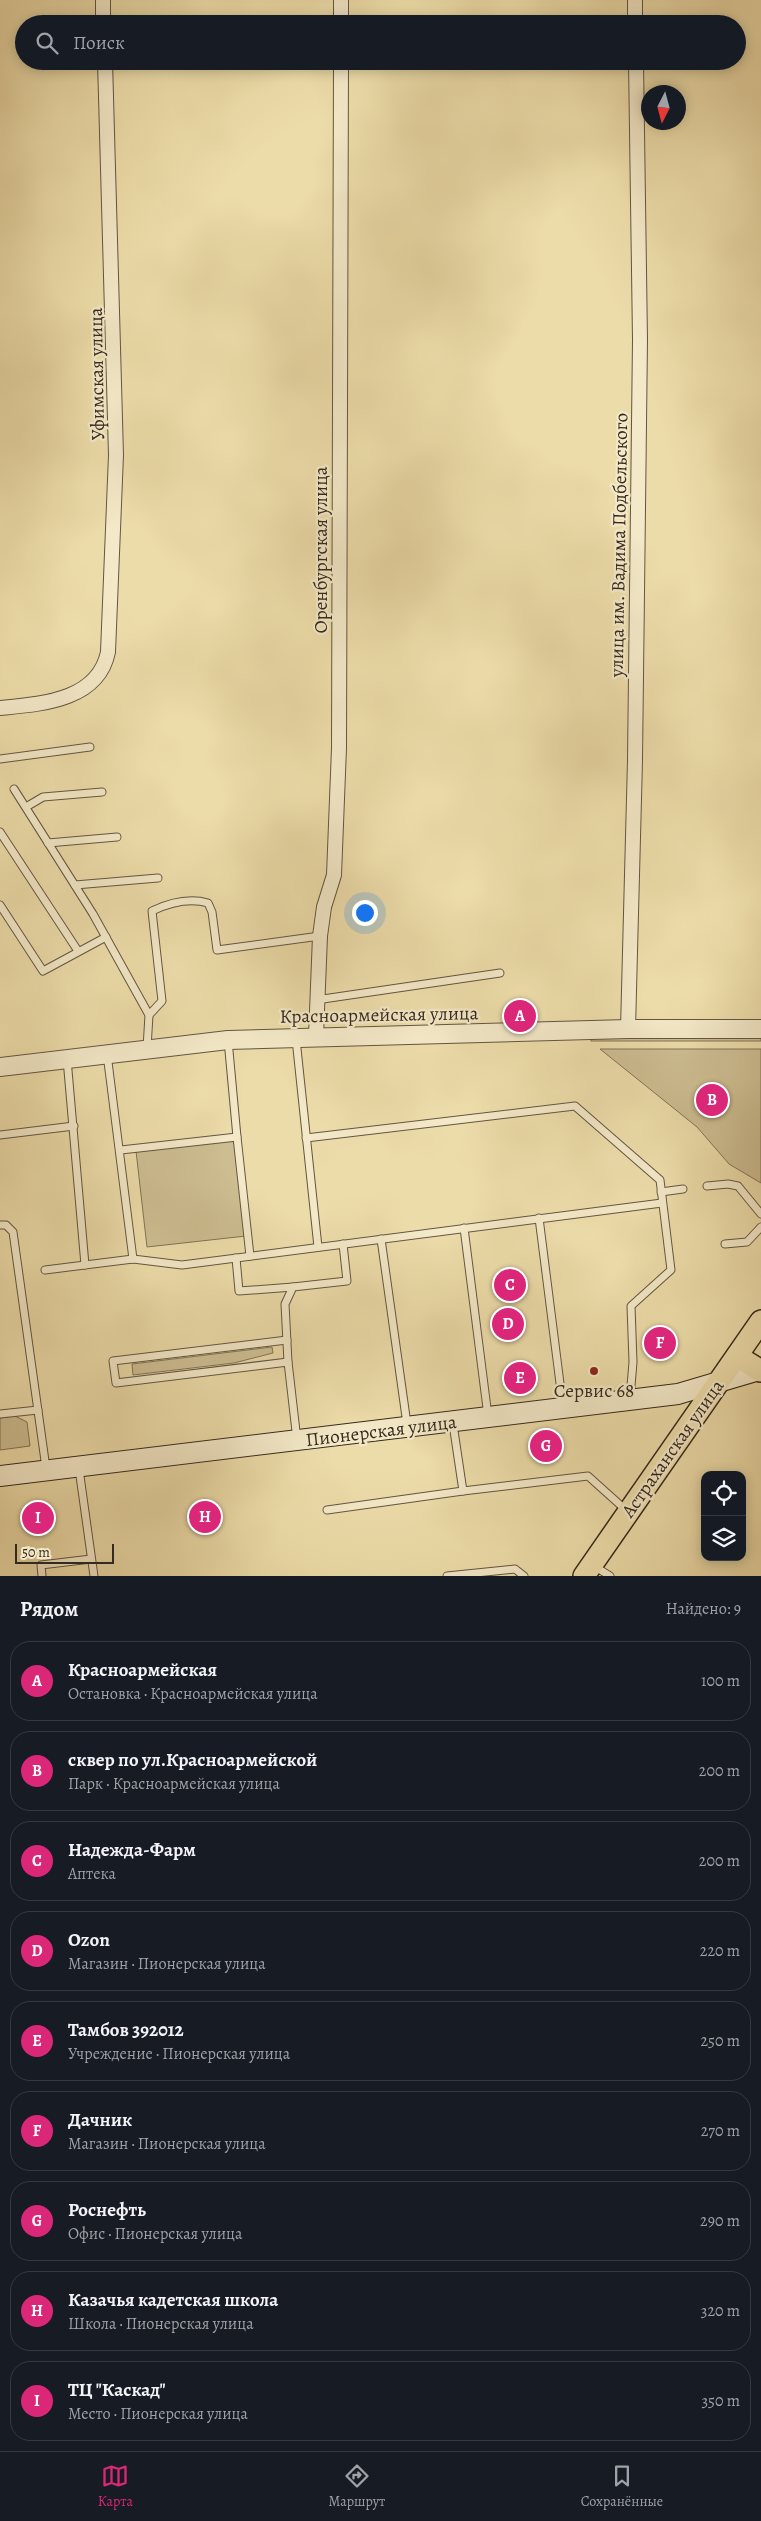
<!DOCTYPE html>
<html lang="ru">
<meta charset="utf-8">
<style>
:root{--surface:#171b24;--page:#20242c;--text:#f1f3f6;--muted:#9ea1a6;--line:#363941;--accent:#db2777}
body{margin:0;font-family:Alegreya,serif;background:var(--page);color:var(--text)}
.controls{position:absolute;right:15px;bottom:15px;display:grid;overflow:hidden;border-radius:10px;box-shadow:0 2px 12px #0003}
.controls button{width:45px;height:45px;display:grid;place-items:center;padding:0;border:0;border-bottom:1px solid var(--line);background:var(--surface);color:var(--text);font:25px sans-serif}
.compass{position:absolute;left:641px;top:85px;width:45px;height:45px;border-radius:50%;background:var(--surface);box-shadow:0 2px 12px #0003;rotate:186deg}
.scale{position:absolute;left:15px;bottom:12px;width:99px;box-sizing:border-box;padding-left:5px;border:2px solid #352a1f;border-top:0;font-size:14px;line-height:18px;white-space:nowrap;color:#352a1f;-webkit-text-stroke:4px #f3e8c7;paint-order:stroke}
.you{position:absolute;left:364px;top:912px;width:18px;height:18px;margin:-12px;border:4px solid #fff;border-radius:50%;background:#1a73e8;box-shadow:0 0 0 8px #1a73e833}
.badge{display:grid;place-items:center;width:32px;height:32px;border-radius:50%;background:var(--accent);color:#fff;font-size:16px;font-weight:700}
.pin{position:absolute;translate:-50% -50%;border:2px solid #fff;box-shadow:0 1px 5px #0006}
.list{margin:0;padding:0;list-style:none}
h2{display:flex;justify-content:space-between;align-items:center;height:65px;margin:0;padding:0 20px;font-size:21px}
h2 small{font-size:16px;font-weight:400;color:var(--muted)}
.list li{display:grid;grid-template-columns:32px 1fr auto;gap:15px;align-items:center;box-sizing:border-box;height:80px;margin:0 10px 10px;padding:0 10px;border:1px solid var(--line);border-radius:20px}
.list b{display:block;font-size:19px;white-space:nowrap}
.list p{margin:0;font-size:16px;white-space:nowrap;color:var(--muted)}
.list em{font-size:16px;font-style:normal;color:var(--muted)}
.icon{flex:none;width:28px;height:28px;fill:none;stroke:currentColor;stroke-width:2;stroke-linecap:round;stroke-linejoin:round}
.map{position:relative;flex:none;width:761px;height:1576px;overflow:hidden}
.search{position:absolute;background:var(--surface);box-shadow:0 2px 12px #0003;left:15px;right:15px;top:15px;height:55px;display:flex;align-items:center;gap:12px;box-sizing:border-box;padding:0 18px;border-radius:28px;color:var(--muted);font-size:19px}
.sheet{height:875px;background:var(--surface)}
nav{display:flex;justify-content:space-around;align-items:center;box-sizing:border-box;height:70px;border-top:1px solid var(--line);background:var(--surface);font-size:14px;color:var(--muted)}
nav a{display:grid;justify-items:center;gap:2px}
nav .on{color:var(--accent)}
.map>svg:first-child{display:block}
.green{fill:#cdbe92;stroke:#817458}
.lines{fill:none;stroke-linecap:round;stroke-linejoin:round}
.service-casing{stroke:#635642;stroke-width:9}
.minor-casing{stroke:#635642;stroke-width:16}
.tertiary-casing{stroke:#635642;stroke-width:20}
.secondary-casing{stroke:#352a1f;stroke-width:22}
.primary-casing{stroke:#352a1f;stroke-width:24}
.service{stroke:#f3e8c7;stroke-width:7}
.minor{stroke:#f3e8c7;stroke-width:14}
.tertiary{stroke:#f3e8c7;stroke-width:18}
.secondary{stroke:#f3e8c7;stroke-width:20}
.primary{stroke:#ecdca9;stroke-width:21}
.poi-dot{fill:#8f2418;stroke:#f3e8c7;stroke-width:2}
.labels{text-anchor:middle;stroke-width:4.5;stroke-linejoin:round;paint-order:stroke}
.street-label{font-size:19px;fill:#352a1f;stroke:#f3e8c7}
.poi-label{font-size:19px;fill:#352a1f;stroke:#f3e8c7}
</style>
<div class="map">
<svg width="761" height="1576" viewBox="0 0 761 1576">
<rect width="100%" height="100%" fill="#ecdca9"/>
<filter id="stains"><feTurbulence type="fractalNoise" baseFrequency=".004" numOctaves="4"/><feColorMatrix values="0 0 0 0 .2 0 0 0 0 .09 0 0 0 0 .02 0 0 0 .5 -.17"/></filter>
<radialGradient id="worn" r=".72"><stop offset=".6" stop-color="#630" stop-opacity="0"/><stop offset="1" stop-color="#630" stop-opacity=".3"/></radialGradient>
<g class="green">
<rect x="591" y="1037" width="170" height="4"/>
<path d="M600,1049H761V1183L729,1164L697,1127Z"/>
<path d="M235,1140L246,1236L147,1247L136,1151Z"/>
<path d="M272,1347L273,1353L234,1363L133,1375L132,1364Z"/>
<path d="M15,1416L27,1422L30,1446L0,1450V1418Z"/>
</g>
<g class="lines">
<g class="service-casing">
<g id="service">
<path d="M0,759L90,747"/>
<path d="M14,789L93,914L149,1015L147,1048"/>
<path d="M26,807L43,797L102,792"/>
<path d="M0,832L78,951"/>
<path d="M48,843L117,837"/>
<path d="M75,885L158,878"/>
<path d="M0,905L43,971L106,937"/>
<path d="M316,1000L500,973"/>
<path d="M149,1015L162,1001L152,911C169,903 190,898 208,903L212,912L217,950L320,936"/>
<path d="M296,1039L318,1247"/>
<path d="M107,1054L133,1259"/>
<path d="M67,1059L85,1265"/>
<path d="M0,1135L74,1126"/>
<path d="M237,1137L250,1256"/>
<path d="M306,1138L575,1106L660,1180L671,1270L631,1306L633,1362L630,1398"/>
<path d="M121,1150L237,1137L228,1040"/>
<path d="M707,1186L728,1184L738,1186L761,1214"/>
<path d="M661,1192L683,1189"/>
<path d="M539,1218L563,1407"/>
<path d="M0,1225H6L13,1232L46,1468"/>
<path d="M464,1228L488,1416"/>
<path d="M381,1239L407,1424"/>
<path d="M725,1244L747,1242L761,1227"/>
<path d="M236,1258L239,1291L293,1287"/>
<path d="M45,1270L133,1259L182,1265L662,1203"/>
<path d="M287,1340L113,1361L116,1383L288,1362L297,1440"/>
<path d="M288,1362L285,1304L293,1287L347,1281L343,1244"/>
<path d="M0,1414L38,1410"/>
<path d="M453,1424L463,1491L588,1476L627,1511"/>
<path d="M79,1469L94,1576"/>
<path d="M327,1510L463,1491"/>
<path d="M594,1566L610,1576"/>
<path d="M42,1576L41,1565L91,1559"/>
<path d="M447,1576L515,1569L524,1576"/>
</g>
</g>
<g class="minor-casing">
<g id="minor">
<path d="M103,0V24"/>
<path d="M635,0V24"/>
<path d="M341,24V0"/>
<path d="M0,708C41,704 98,701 108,652L116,455L105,61"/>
<path d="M628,1029L635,760L640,340L636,61"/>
<path d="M316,1036L320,936L324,907L334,875L339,748L341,61"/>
</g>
</g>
<g class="tertiary-casing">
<path id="tertiary" d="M0,1067L228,1040L628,1029H761"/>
</g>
<g class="secondary-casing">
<path id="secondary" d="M0,1476L678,1394L759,1370"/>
</g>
<g class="primary-casing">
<g id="primary">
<path d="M737,1356L761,1371"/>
<path d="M584,1576L761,1321"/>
</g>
</g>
<use href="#service" class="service"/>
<use href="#minor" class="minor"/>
<use href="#tertiary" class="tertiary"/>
<use href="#secondary" class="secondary"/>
<use href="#primary" class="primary"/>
</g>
<circle class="poi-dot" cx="594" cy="1371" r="5"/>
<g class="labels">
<g class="street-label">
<text transform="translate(96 374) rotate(-91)" y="7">Уфимская улица</text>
<text transform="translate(618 545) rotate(-89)" y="7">улица им. Вадима Подбельского</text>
<text transform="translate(320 550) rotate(-90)" y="7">Оренбургская улица</text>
<text transform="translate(379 1014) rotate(-1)" y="7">Красноармейская улица</text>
<text transform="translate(381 1430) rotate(-7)" y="7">Пионерская улица</text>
<text transform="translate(672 1448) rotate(-55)" y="7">Астраханская улица</text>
</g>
<g class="poi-label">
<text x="594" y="1397">Сервис 68</text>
</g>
</g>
<rect width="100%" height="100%" filter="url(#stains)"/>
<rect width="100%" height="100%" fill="url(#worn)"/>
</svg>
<div class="controls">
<button><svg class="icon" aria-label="locate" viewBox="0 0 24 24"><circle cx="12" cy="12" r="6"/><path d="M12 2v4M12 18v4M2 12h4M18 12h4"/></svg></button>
<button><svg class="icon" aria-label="layers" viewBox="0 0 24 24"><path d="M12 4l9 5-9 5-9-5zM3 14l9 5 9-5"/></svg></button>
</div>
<svg class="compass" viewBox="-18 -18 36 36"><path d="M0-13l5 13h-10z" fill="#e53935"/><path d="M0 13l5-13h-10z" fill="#9ea1a6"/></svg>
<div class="scale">50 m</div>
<div class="you"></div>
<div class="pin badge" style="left:520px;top:1016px">A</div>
<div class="pin badge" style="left:712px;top:1100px">B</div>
<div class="pin badge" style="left:510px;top:1285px">C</div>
<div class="pin badge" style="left:508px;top:1324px">D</div>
<div class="pin badge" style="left:520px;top:1378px">E</div>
<div class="pin badge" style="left:660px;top:1343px">F</div>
<div class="pin badge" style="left:546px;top:1446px">G</div>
<div class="pin badge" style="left:205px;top:1517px">H</div>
<div class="pin badge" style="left:38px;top:1518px">I</div>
<div class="search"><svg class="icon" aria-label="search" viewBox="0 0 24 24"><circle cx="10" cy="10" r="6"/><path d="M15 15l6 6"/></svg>Поиск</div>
</div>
<section class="sheet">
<h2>Рядом<small>Найдено: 9</small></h2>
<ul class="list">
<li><span class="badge">A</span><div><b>Красноармейская</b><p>Остановка · Красноармейская улица</p></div><em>100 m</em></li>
<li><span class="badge">B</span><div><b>сквер по ул.Красноармейской</b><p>Парк · Красноармейская улица</p></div><em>200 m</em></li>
<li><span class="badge">C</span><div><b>Надежда-Фарм</b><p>Аптека</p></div><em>200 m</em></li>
<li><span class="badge">D</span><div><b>Ozon</b><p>Магазин · Пионерская улица</p></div><em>220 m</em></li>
<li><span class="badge">E</span><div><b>Тамбов 392012</b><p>Учреждение · Пионерская улица</p></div><em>250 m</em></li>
<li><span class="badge">F</span><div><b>Дачник</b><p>Магазин · Пионерская улица</p></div><em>270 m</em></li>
<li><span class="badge">G</span><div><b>Роснефть</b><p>Офис · Пионерская улица</p></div><em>290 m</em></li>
<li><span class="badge">H</span><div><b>Казачья кадетская школа</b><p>Школа · Пионерская улица</p></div><em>320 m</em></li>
<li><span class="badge">I</span><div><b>ТЦ &quot;Каскад&quot;</b><p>Место · Пионерская улица</p></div><em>350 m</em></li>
</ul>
</section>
<nav>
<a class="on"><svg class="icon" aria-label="map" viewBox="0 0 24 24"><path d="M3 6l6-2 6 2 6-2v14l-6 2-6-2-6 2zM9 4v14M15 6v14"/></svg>Карта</a>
<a><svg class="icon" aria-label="directions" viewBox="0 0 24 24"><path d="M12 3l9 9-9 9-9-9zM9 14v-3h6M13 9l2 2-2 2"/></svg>Маршрут</a>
<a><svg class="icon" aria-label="saved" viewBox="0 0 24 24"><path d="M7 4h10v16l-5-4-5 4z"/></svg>Сохранённые</a>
</nav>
